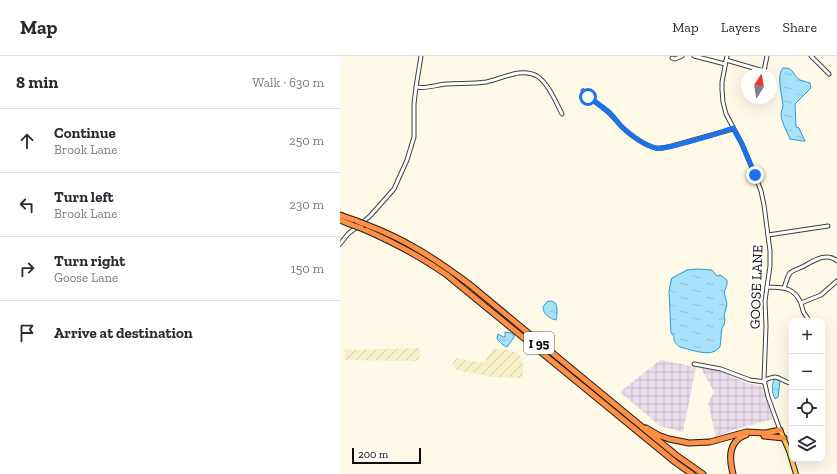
<!DOCTYPE html>
<meta charset="utf-8">
<style>
:root{--surface:#fff;--page:#f2f2f3;--text:#2b2b33;--muted:#7c7c81;--line:#e1e1e2}
body{margin:0;font-family:"Zilla Slab",serif;background:var(--page);color:var(--text)}
.controls{position:absolute;right:12px;bottom:12px;display:grid;overflow:hidden;border-radius:8px;box-shadow:0 4px 16px #0002}
.controls button{width:36px;height:36px;display:grid;place-items:center;padding:0;border:0;border-bottom:1px solid var(--line);background:var(--surface);color:var(--text);font:20px sans-serif}
.compass{position:absolute;left:401px;top:12px;width:36px;height:36px;border-radius:50%;background:var(--surface);box-shadow:0 4px 16px #0002;rotate:12deg}
.scale{position:absolute;left:12px;bottom:10px;width:69px;box-sizing:border-box;padding-left:4px;border:2px solid #0b0b0b;border-top:0;font-size:11px;line-height:14px;white-space:nowrap;color:#0b0b0b;-webkit-text-stroke:3px #fff;paint-order:stroke}
.stop{position:absolute;width:12px;height:12px;margin:-9px;border:3px solid #1a73e8;border-radius:50%;background:#fff}
.stop.end{background:#1a73e8;border-color:#fff;box-shadow:0 1px 4px #0008}
.list{margin:0;padding:0;list-style:none}
h2{display:flex;justify-content:space-between;align-items:center;height:52px;margin:0;padding:0 16px;font-size:17px}
h2 small{font-size:13px;font-weight:400;color:var(--muted)}
.list li{display:grid;grid-template-columns:26px 1fr auto;gap:12px;align-items:center;box-sizing:border-box;height:64px;padding:0 16px;border-top:1px solid var(--line)}
.list b{display:block;font-size:15px;white-space:nowrap}
.list p{margin:0;font-size:13px;white-space:nowrap;color:var(--muted)}
.list em{font-size:13px;font-style:normal;color:var(--muted)}
.icon{flex:none;width:22px;height:22px;fill:none;stroke:currentColor;stroke-width:2;stroke-linecap:round;stroke-linejoin:round}
.map{position:relative;flex:none;width:497px;height:418px;overflow:hidden}
header{display:flex;align-items:center;gap:24px;box-sizing:border-box;height:56px;padding:0 20px;background:var(--surface);border-bottom:1px solid var(--line)}
header strong{font-size:19px}
nav{display:flex;gap:22px;margin-inline-start:auto;font-size:14px}
main{display:flex}
aside{flex:1;background:var(--surface)}
.map>svg:first-child{display:block}
.industrial{fill:url(#industrial-grid)}
.farmland{fill:url(#farmland-furrows)}
.water{fill:url(#water-ripples);stroke:#2a9cd7}
.lines{fill:none;stroke-linecap:round;stroke-linejoin:round}
.minor-casing{stroke:#3e3e3e;stroke-width:5}
.major-casing{stroke:#1c1c1c;stroke-width:6}
.highway-casing{stroke:#1c1c1c;stroke-width:7}
.minor{stroke:#fff;stroke-width:3}
.major{stroke:#ffcd58;stroke-width:4}
.highway{stroke:#ff9046;stroke-width:5}
.highway-bridge-casing{stroke:#1c1c1c;stroke-width:7;stroke-linecap:butt}
.highway-bridge{stroke:#ff9046;stroke-width:5}
.route{stroke:#1a73e8;stroke-width:5}
.labels{text-anchor:middle;stroke-width:4;stroke-linejoin:round;paint-order:stroke}
.shield{fill:#fff;stroke:#545454;stroke-width:1}
.shield-label{font-size:13px;font-weight:bold;fill:#0b0b0b}
.street-label{font-size:14px;fill:#0b0b0b;stroke:#fff}
</style>
<header>
<strong>Map</strong>
<nav><a>Map</a><a>Layers</a><a>Share</a></nav>
</header>
<main>
<aside>
<h2>8 min<small>Walk · 630 m</small></h2>
<ul class="list">
<li><svg class="icon" aria-label="ahead" viewBox="0 0 24 24"><path d="M12 20V5M6 11l6-6 6 6"/></svg><div><b>Continue</b><p>Brook Lane</p></div><em>250 m</em></li>
<li><svg class="icon" aria-label="left" viewBox="0 0 24 24"><path d="M17 20v-9H6M10 6l-5 5 5 5"/></svg><div><b>Turn left</b><p>Brook Lane</p></div><em>230 m</em></li>
<li><svg class="icon" aria-label="right" viewBox="0 0 24 24"><path d="M7 20v-9h11M14 6l5 5-5 5"/></svg><div><b>Turn right</b><p>Goose Lane</p></div><em>150 m</em></li>
<li><svg class="icon" aria-label="arrive" viewBox="0 0 24 24"><path d="M6 21V4h12l-3 4 3 4H6"/></svg><div><b>Arrive at destination</b></div></li>
</ul>
</aside>
<div class="map">
<svg width="497" height="418" viewBox="0 0 497 418">
<defs>
<pattern id="industrial-grid" width="8" height="8" patternUnits="userSpaceOnUse"><rect width="8" height="8" fill="#e9ddeb"/><path d="M0 4h8M4 0v8" fill="none" stroke="#c6bcc8"/></pattern>
<pattern id="farmland-furrows" width="10" height="10" patternUnits="userSpaceOnUse"><rect width="10" height="10" fill="#f7f0c6"/><path d="M-1 1l2-2M0 10L10 0M9 11l2-2" fill="none" stroke="#d2cca9"/></pattern>
<pattern id="water-ripples" width="26" height="14" patternUnits="userSpaceOnUse"><rect width="26" height="14" fill="#a8e1fb"/><path d="M2 4q2-2 4 0t4 0M15 11q2-2 4 0t4 0" fill="none" stroke="#8fc0d6"/></pattern>
</defs>
<rect width="100%" height="100%" fill="#fff9e8"/>
<g class="industrial">
<path d="M320,304L356,311L343,376L320,370L280,336Z"/>
<path d="M361,312L374,313L385,317L406,327L422,330L433,363L393,374L376,381L368,347L374,336Z"/>
</g>
<g class="farmland">
<path d="M79,292L80,295L79,304L75,305L5,304V294Z"/>
<path d="M153,292L177,296L181,301L183,308V320L181,322L152,321L117,314L114,312L113,306L116,302L144,307Z"/>
</g>
<g class="water">
<path d="M443,12C454,11 453,20 460,24C463,25 467,26 470,27L471,32L455,48L456,71L459,72L465,85H462L450,83C447,76 441,65 441,58C441,55 443,53 443,49C442,39 436,19 443,12Z"/>
<path d="M357,213L372,214L377,220L380,219L387,224V229L384,236L387,248L384,260L385,263L384,269L382,272L380,291C378,292 377,294 375,295C367,300 348,293 340,291C336,288 333,285 334,280L331,277L329,235L331,225L332,222L347,214Z"/>
<path d="M208,245C210,245 213,245 215,247C218,250 217,261 216,264C210,263 203,258 203,251L206,247Z"/>
<path d="M165,276L171,277L174,279V281L167,291L163,289L157,283L158,278L163,281H165Z"/>
<path d="M435,322L440,325L438,341L435,343C432,337 431,328 435,322Z"/>
</g>
<g class="lines">
<g class="minor-casing">
<g id="minor">
<path d="M354,0L385,8"/>
<path d="M387,0L382,26V34L383,46L386,58L402,88L415,119L421,135L424,149L430,195V210L425,245L426,270L424,324L428,341L440,374"/>
<path d="M471,0L489,18"/>
<path d="M332,2L335,3L342,0"/>
<path d="M386,4L424,15L427,0"/>
<path d="M76,31C86,33 96,29 106,28C119,27 133,28 146,26C162,23 181,11 197,20C208,27 216,46 222,58"/>
<path d="M243,35C250,43 259,48 267,55C273,60 277,66 282,71C290,79 305,90 316,92C321,93 327,91 332,90L393,73"/>
<path d="M22,167L31,159L54,133L67,104L74,81V48L76,31L81,0"/>
<path d="M428,179L488,170"/>
<path d="M0,188L8,178L17,171"/>
<path d="M427,231C442,232 452,230 460,245C462,249 462,253 464,257C466,260 468,262 469,265"/>
<path d="M444,232C446,227 447,221 450,217C453,214 458,213 462,211C472,206 486,195 497,205"/>
<path d="M461,247L481,239L497,225"/>
<path d="M354,308L381,313L410,324L425,326"/>
<path d="M424,324C428,323 432,321 435,321C442,322 445,327 452,327"/>
</g>
</g>
<g class="major-casing">
<path id="major" d="M440,374L449,395L456,418"/>
</g>
<g class="highway-casing">
<g id="highway">
<path d="M0,159L17,165"/>
<path d="M0,164L12,169"/>
<path d="M27,169C65,183 97,204 129,228L336,399L363,418"/>
<path d="M21,172C51,185 80,200 107,219L335,406L352,418"/>
<path d="M306,372L318,379L329,383L349,387L370,386L406,376L426,377L440,374"/>
<path d="M424,380L444,382"/>
<path d="M393,418C389,403 388,385 406,379"/>
</g>
</g>
<use href="#minor" class="minor"/>
<use href="#major" class="major"/>
<use href="#highway" class="highway"/>
<g class="highway-bridge-casing">
<g id="highway-bridge">
<path d="M17,165L27,169"/>
<path d="M12,169L21,172"/>
</g>
</g>
<use href="#highway-bridge" class="highway-bridge"/>
</g>
<g class="lines">
<path class="route" d="M248,41C255,46 263,51 270,57C275,62 278,67 282,71C291,79 304,89 316,92C324,93 333,90 340,88C358,84 376,78 393,72L402,88L415,119"/>
</g>
<g class="labels">
<rect class="shield" x="184" y="276" width="30" height="22" rx="3"/>
<g class="shield-label">
<text x="199" y="292">I 95</text>
</g>
<g class="street-label">
<text transform="translate(416 231) rotate(-88)" y="5">GOOSE LANE</text>
</g>
</g>
</svg>
<div class="controls">
<button>+</button>
<button>−</button>
<button><svg class="icon" aria-label="locate" viewBox="0 0 24 24"><circle cx="12" cy="12" r="6"/><path d="M12 2v4M12 18v4M2 12h4M18 12h4"/></svg></button>
<button><svg class="icon" aria-label="layers" viewBox="0 0 24 24"><path d="M12 4l9 5-9 5-9-5zM3 14l9 5 9-5"/></svg></button>
</div>
<svg class="compass" viewBox="-18 -18 36 36"><path d="M0-13l5 13h-10z" fill="#e53935"/><path d="M0 13l5-13h-10z" fill="#7c7c81"/></svg>
<div class="scale">200 m</div>
<div class="stop" style="left:248px;top:41px"></div>
<div class="stop end" style="left:415px;top:119px"></div>
</div>
</main>
